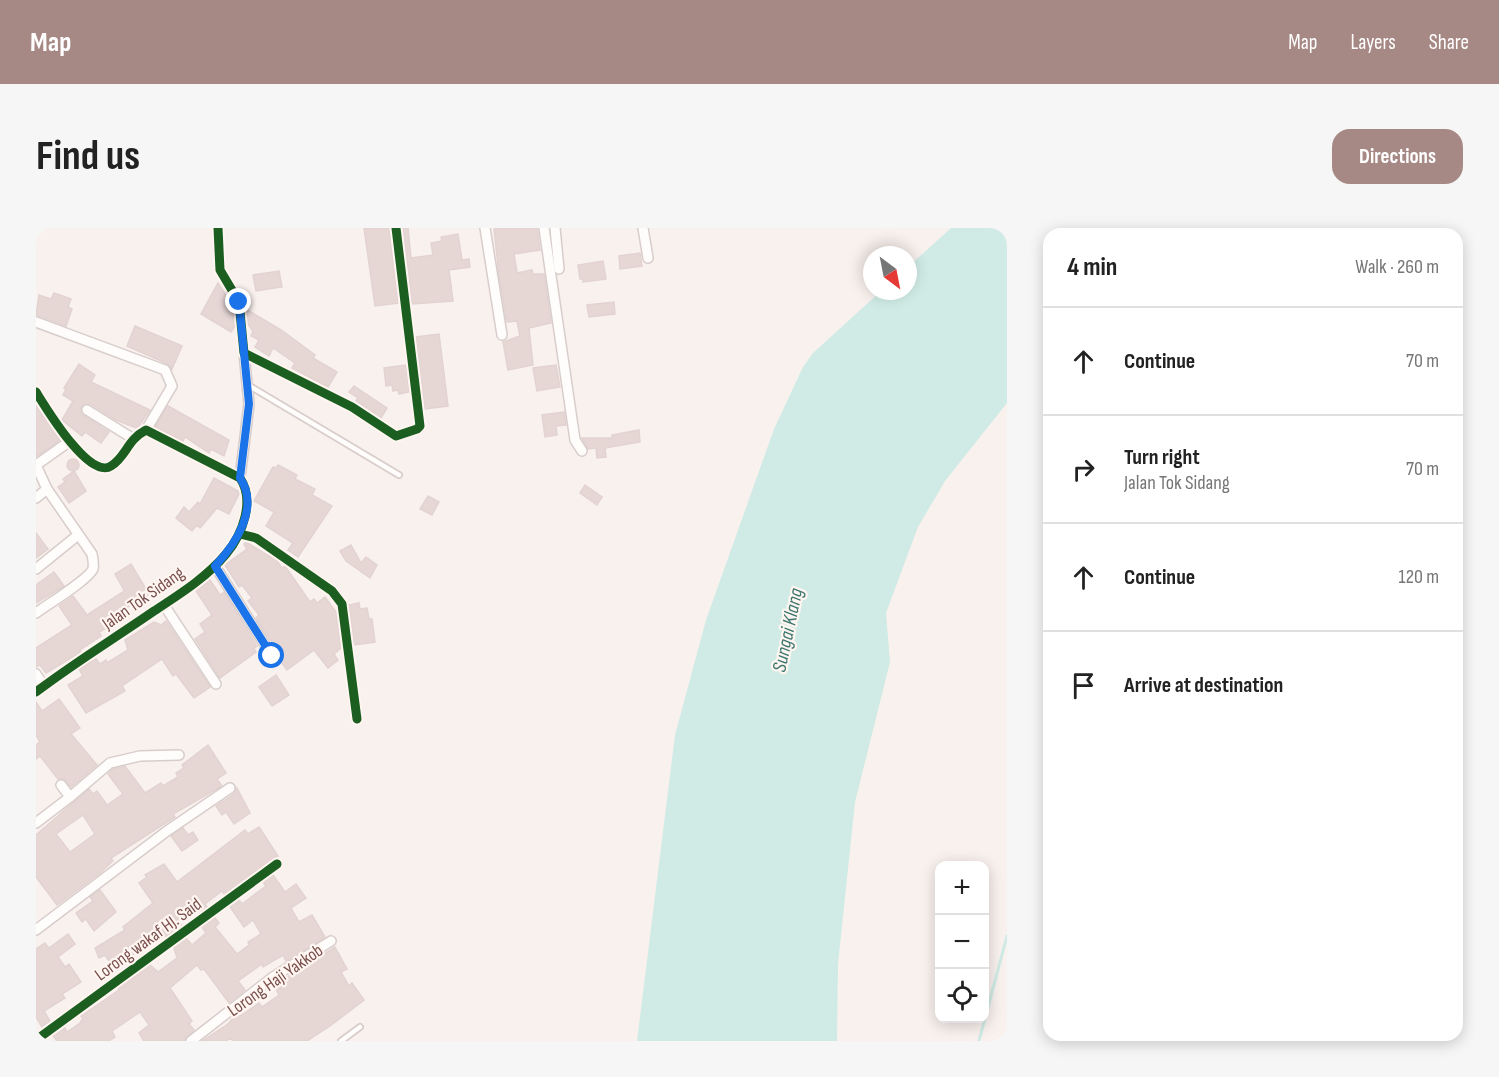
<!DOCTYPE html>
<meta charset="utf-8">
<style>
:root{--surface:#fff;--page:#f6f6f6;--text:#222;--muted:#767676;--line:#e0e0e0;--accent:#a68885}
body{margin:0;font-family:"Sofia Sans Condensed",sans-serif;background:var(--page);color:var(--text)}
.controls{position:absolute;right:18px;bottom:18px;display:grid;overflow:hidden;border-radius:12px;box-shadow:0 3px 15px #0003}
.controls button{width:54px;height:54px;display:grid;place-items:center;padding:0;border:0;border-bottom:2px solid var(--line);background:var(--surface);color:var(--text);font:30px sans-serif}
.compass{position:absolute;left:827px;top:18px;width:54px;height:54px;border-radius:50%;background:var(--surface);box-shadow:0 3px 15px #0003;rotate:148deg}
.stop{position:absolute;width:18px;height:18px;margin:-14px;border:4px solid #1a73e8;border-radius:50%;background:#fff}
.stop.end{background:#1a73e8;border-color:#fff;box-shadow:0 2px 6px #0008}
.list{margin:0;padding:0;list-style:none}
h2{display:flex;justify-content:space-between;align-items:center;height:78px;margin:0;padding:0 24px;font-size:26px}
h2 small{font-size:20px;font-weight:400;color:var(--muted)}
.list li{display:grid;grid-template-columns:39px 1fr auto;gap:18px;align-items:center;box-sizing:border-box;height:108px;padding:0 24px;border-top:2px solid var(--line)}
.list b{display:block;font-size:22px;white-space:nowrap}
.list p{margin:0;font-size:20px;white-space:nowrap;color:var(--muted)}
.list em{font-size:20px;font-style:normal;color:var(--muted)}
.icon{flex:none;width:33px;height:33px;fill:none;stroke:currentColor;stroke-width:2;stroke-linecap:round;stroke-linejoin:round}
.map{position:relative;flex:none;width:971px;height:813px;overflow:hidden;border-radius:18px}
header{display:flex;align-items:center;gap:36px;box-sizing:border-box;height:84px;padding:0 30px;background:var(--accent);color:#fff}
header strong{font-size:28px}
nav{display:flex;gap:33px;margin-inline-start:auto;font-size:21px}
.intro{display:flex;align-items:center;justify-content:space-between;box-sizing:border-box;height:144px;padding:0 36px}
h1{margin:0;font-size:42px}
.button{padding:15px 27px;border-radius:18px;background:var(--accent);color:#fff;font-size:21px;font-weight:700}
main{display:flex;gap:36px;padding:0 36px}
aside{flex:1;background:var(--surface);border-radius:18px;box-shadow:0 3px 15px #0003}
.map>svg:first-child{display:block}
.water{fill:#d0ebe5}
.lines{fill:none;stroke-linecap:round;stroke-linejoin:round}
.stream{stroke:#d0ebe5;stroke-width:3}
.building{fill:#e6d7d5;stroke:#e2d3d0;stroke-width:1.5;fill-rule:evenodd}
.lane-casing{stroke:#d8cdcb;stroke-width:8}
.street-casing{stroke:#d8cdcb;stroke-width:12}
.lane{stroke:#fefdfc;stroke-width:4.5}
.street{stroke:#fefdfc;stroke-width:9}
.cycleway-casing{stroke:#fff6f1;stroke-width:13}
.cycleway{stroke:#1b5e20;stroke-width:9}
.route{stroke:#1a73e8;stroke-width:8}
.labels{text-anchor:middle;stroke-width:4.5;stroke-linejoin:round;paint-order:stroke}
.street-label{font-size:18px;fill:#794f4c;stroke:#fff6f1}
.water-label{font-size:20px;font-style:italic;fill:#3c766f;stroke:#fff6f1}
</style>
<header>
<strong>Map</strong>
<nav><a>Map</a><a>Layers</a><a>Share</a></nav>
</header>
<div class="intro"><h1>Find us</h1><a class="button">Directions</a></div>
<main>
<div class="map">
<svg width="971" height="813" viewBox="0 0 971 813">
<rect width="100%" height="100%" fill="#f9f1ee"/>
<path class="water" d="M915,0H971V175L909,253L882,299L850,385L854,434L819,574L802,736L801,813H601L639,507L670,392L738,201L767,139L777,125L845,63H872V39Z"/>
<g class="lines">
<path class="stream" d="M943,813L971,708"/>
</g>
<g class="building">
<path d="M328,0H353L362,75L339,78Z"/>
<path d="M367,0H372L375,30L397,27L395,15L406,13L405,9L422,6L426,32L433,31L434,39L413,42L417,73L376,76Z"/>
<path d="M468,0H501L504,22L478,26L481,45L496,42L497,46H508L515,95L493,100L497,137L472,142L467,114L484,108L481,93L471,94L463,47L458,1Z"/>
<path d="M604,25L606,38L584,41L583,28Z"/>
<path d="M567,33L570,51L547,54V51H544L542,37Z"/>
<path d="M243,43L246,59L220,63L217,47Z"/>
<path d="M182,55L196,76L199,98L195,104L165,86Z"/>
<path d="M18,65L35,71L32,79L36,81L30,98L0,87L3,67L15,71Z"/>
<path d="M578,74L579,86L553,89L551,77Z"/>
<path d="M210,81L245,102L279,127L277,130L301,144L292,159L256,140L259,135L237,120L233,128L219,119L223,112L215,108L217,103L212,96Z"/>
<path d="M99,98L146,118L136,141L132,136L91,118Z"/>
<path d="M403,106L412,178L389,181L380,109Z"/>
<path d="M43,136L59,147L55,154L114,182L103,198L100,200L80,192L55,176H48L45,179V186L73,204L65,215L49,204L46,208L26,192L37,173L27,167L30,161L28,160Z"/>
<path d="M370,137L373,164L363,166L362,162L357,163L356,157L350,158L348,140Z"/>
<path d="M520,137L524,159L501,163L497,140Z"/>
<path d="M318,158L351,180L345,190L320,173L322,170L313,164Z"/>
<path d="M0,177L24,212L0,229Z"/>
<path d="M132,178L193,212L188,228L175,221L173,225L149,209L147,213L119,199Z"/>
<path d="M528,184L530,197L520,198L521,207L509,209L506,187Z"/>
<path d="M603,202L604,214L569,220L570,229L561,230L560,220L552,221L546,210H576V207Z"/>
<circle cx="37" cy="237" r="6"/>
<path d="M242,237L261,247L259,251L279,261L276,267L296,278L262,329L252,322L257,315L230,298L238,284L218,273L237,239L240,240Z"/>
<path d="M38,243L50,263L33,275L22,259L29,254L27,251Z"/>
<path d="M178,250L202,263L203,266L193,286L181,280L164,300L161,297L156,303L140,290L148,279L153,284L162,274L164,276Z"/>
<path d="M549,257L566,269L561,277L544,265Z"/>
<path d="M392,268L403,274L396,287L384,281Z"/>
<path d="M0,305L12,321L0,330Z"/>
<path d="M210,314L241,333L246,340L249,338L274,374L278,371L281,375L289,369L300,384L305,420L298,426L302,432L292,440L278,422L251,442L242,430L246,426L233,410L220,390L223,387L212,373L216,370L206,357L203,359L189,337L211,321L208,316Z"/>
<path d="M315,317L325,335L330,329L341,337L334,350L310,333L304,323Z"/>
<path d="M95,336L113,366L90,380L93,389L63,404L65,408L44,422L45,424L10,445L4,437L0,439V420L36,397L23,378L37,368L51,387L87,364L88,362L79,346Z"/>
<path d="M18,344L28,358L0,375V357Z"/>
<path d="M174,352L184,367L188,364L221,418L218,420L220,424L184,450L159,411L169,404L164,396L176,387L160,363Z"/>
<path d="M323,375L324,381L331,380L333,391H336L339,414L318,417L313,377Z"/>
<path d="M130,393L174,459L158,470L140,446L137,448L126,431L86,458L89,463L50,485L32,457L47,448L43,441L60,431L64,436L70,432L71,435L92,422L89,412L118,394L125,397Z"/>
<path d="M240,447L253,467L236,478L223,459Z"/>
<path d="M23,471L44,500L35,506L61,537L35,559L28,551H22L4,528L0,531V517L4,514L0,507V474L6,483Z"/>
<path d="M172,517L190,545L181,551L186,558L137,586L139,589L75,630L77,633L64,645L21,677L0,649V607L53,561L57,566L61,563L71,577L87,566L72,546L77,541L89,538L109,565L125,555L127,558L142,549L140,545L148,540L146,537ZM47,587L59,606L34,624L20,606Z"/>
<path d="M201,560L214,585L198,596L190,584L186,587L180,578L198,566Z"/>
<path d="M223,599L242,628L188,666L186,663L169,676L171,679L164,684L160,679L142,692L146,697L130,709L128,707L112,718L111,716L79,742L69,727L63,730L59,720L89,702L87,699L117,675L103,655L111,649L109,647L128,636L141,654L209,602L212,606Z"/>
<path d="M147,600L152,607L157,604L162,612L146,623L135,608Z"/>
<path d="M237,647L249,664L260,656L270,670L255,680L263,694L276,687L289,709L250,733L247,727L227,739L226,736L202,753L209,762L193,775L168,741L165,742L161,737L134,760L156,793L153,796L158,802L148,813H108L103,805L113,797L104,784L76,803L79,809L73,813H21L17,808L29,800L31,804L44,795L47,790L45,788L83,762L82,760L114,737L122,744L141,730L138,720L150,710L156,717L170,705L166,699L179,690L183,695L179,699L201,726L213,717L212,714L225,706L217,692L208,699L194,679L203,672L206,676L230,658L227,654Z"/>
<path d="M64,662L80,684L58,703L50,691L46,694L40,685L57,673L54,669Z"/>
<path d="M32,706L39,716L22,729L29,739L33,736L45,754L26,766L29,770L8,783L14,793L6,799L0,789V721L9,715L13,720Z"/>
<path d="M299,719L311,741L305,744L313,758L316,755L328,772L294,798L271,813H197L195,810L190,813H166L191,797L202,785L204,788L223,775L226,779L243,767L238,757Z"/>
</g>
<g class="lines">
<g class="lane-casing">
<g id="lane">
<path d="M212,157L363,247"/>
<path d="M305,813L324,799"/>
</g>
</g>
<g class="street-casing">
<g id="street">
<path d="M182,0L184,42L203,74L208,125L316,179L360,208L381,201L384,198L360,0"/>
<path d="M449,0L466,107"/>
<path d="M508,0L539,212L546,223"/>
<path d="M519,0L523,41"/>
<path d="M607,0L612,30"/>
<path d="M0,94L129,142L136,158L110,202"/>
<path d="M0,164C10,180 53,252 75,238C90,229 91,212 110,202L204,250C219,272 207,306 190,326C171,349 144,366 118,383C79,410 38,435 0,464"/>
<path d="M51,182L96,210"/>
<path d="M204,250L213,176L208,125"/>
<path d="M0,270L11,261L0,237L34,213"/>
<path d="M204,306L220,310L296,363L306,376L321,491"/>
<path d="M179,338L236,428"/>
<path d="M0,341L42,307"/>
<path d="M128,377L180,456"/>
<path d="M0,385C12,376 52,352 57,341C58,336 57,331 56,326L11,261"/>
<path d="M0,446L8,458"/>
<path d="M34,569L74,535L104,528L143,527"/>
<path d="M0,595L34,569L25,557"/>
<path d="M0,702L131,603L194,560"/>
<path d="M0,812L241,636"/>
<path d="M155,813L237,749L295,713"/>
</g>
</g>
<use href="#lane" class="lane"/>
<use href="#street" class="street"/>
<g class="cycleway-casing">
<g id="cycleway">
<path d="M182,0L184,42L203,74L208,125L316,179L360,208L381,201L384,198L360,0"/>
<path d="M0,164C10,180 53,252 75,238C90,229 91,212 110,202L204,250C219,272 207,306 190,326C171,349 144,366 118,383C79,410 38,435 0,464"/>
<path d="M204,306L220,310L296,363L306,376L321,491"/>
<path d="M0,812L241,636"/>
</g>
</g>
<use href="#cycleway" class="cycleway"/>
</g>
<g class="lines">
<path class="route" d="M203,74L213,176L204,250C224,279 200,316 179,338L236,428"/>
</g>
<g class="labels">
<g class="street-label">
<text transform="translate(107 370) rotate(-35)" y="6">Jalan Tok Sidang</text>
<text transform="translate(112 711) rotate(-36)" y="6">Lorong wakaf HJ. Said</text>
<text transform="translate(239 752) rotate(-35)" y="6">Lorong Haji Yakkob</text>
</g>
<g class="water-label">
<text transform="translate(751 402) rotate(-78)" y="7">Sungai Klang</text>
</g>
</g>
</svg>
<div class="controls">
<button>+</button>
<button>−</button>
<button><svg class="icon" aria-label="locate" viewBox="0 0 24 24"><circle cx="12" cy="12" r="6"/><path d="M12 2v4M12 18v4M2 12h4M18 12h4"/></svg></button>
</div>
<svg class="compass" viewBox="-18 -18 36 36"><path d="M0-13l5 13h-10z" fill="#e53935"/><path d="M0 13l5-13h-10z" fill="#767676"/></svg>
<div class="stop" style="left:236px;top:428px"></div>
<div class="stop end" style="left:203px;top:74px"></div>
</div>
<aside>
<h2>4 min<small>Walk · 260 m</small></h2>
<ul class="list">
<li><svg class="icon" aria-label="ahead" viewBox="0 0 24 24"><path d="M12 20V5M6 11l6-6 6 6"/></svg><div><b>Continue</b></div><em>70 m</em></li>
<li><svg class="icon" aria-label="right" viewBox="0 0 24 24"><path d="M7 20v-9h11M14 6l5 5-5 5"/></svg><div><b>Turn right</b><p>Jalan Tok Sidang</p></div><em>70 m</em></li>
<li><svg class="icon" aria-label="ahead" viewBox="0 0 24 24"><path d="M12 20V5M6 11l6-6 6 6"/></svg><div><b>Continue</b></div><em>120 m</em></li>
<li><svg class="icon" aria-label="arrive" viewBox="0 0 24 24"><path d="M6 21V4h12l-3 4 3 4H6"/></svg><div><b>Arrive at destination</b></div></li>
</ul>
</aside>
</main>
